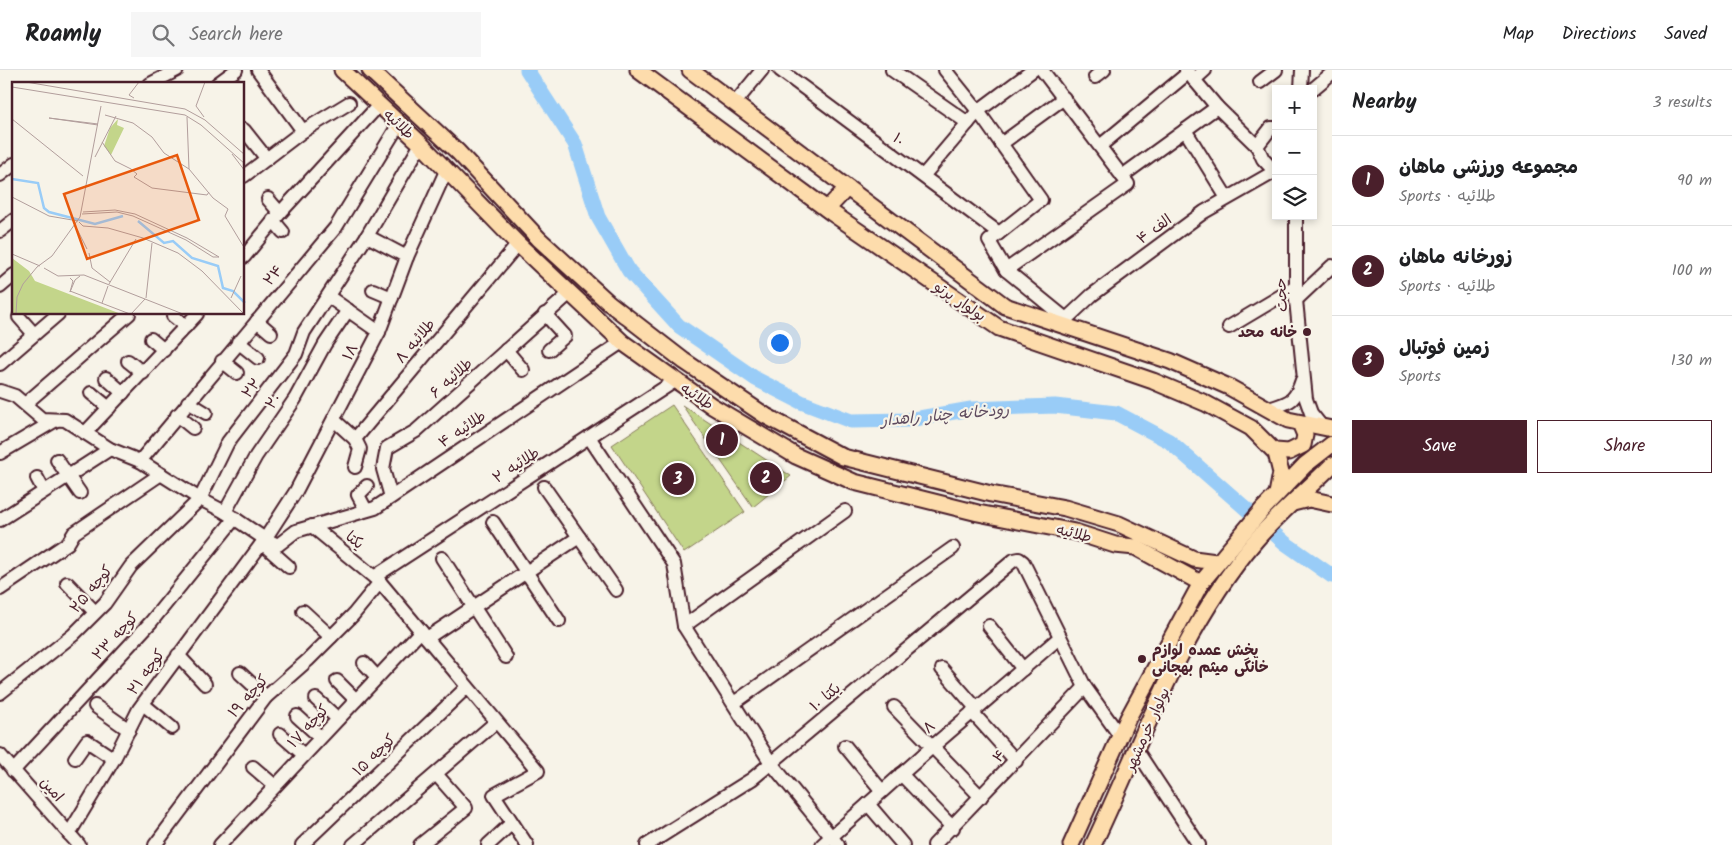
<!DOCTYPE html>
<meta charset="utf-8">
<style>
:root{--surface:#fff;--page:#f6f6f6;--text:#202124;--muted:#757577;--line:#e0e0e0;--accent:#4a1f2b}
body{margin:0;font-family:Kalam,"Playpen Sans Arabic",sans-serif;background:var(--page);color:var(--text)}
.controls{position:absolute;right:15px;top:15px;display:grid;overflow:hidden;border-radius:0px;box-shadow:0 2px 8px #0003}
.controls button{width:45px;height:45px;display:grid;place-items:center;padding:0;border:0;border-bottom:1px solid var(--line);background:var(--surface);color:var(--text);font:25px sans-serif}
.you{position:absolute;left:779px;top:272px;width:18px;height:18px;margin:-12px;border:4px solid #fff;border-radius:50%;background:#1a73e8;box-shadow:0 0 0 8px #1a73e833}
.badge{display:grid;place-items:center;width:32px;height:32px;border-radius:50%;background:var(--accent);color:#fff;font-size:16px;font-weight:700}
.pin{position:absolute;translate:-50% -50%;border:2px solid #fff;box-shadow:0 1px 5px #0006}
.list{margin:0;padding:0;list-style:none}
h2{display:flex;justify-content:space-between;align-items:center;height:65px;margin:0;padding:0 20px;font-size:21px}
h2 small{font-size:16px;font-weight:400;color:var(--muted)}
.list li{display:grid;grid-template-columns:32px 1fr auto;gap:15px;align-items:center;box-sizing:border-box;height:90px;padding:0 20px;border-top:1px solid var(--line)}
.list b{display:block;font-size:19px;white-space:nowrap}
.list p{margin:0;font-size:16px;white-space:nowrap;color:var(--muted)}
.list em{font-size:16px;font-style:normal;color:var(--muted)}
.actions{display:flex;gap:10px;padding:15px 20px}
.actions a{flex:1;padding:11px 0;border:1px solid var(--accent);border-radius:0px;text-align:center;font-size:18px;color:var(--accent)}
.actions .main{background:var(--accent);color:#fff}
.icon{flex:none;width:28px;height:28px;fill:none;stroke:currentColor;stroke-width:2;stroke-linecap:round;stroke-linejoin:round}
.map{position:relative;flex:none;width:1332px;height:775px;overflow:hidden}
header{display:flex;align-items:center;gap:30px;box-sizing:border-box;height:70px;padding:0 25px;background:var(--surface);border-bottom:1px solid var(--line)}
header strong{font-size:24px}
nav{display:flex;gap:28px;margin-inline-start:auto;font-size:18px}
.search{width:350px;height:45px;background:var(--page);display:flex;align-items:center;gap:12px;box-sizing:border-box;padding:0 18px;border-radius:0px;color:var(--muted);font-size:19px}
main{display:flex}
aside{flex:1;background:var(--surface)}
.map>svg:first-child{display:block}
.green{fill:#c3d58a;stroke:#867a5a}
.lines{fill:none;stroke-linecap:round;stroke-linejoin:round}
.river{stroke:#99ccf7;stroke-width:15}
.minor-casing{stroke:#4a1f2b;stroke-width:16}
.major-casing{stroke:#4a1f2b;stroke-width:19}
.minor{stroke:#f7f3e8;stroke-width:12}
.major{stroke:#fddcac;stroke-width:15}
.poi-dot{fill:#4a1f2b;stroke:#f7f3e8;stroke-width:2}
.labels{text-anchor:middle;stroke-width:4.5;stroke-linejoin:round;paint-order:stroke}
.street-label{font-size:15px;fill:#4a1f2b;stroke:#f7f3e8}
.poi-label{font-size:15px;font-weight:bold;fill:#4a1f2b;stroke:#f7f3e8;text-anchor:end}
.water-label{font-size:16px;font-style:italic;fill:#5e4a5e;stroke:#f7f3e8}
.inset-river{fill:none;stroke:#99ccf7;stroke-width:2.5}
.inset-road{fill:none;stroke:#b29e9c;stroke-width:1}
.view{fill:#e8590c;fill-opacity:0.15;stroke:#e8590c;stroke-width:2.5}
.inset-edge{fill:none;stroke:#4a1f2b;stroke-width:2.5}
</style>
<header>
<strong>Roamly</strong>
<div class="search"><svg class="icon" aria-label="search" viewBox="0 0 24 24"><circle cx="10" cy="10" r="6"/><path d="M15 15l6 6"/></svg>Search here</div>
<nav><a>Map</a><a>Directions</a><a>Saved</a></nav>
</header>
<main>
<div class="map">
<svg width="1332" height="775" viewBox="0 0 1332 775">
<rect width="100%" height="100%" fill="#f7f3e8"/>
<filter id="ink" filterUnits="userSpaceOnUse"><feTurbulence type="fractalNoise" baseFrequency=".02" numOctaves="2"/><feDisplacementMap in="SourceGraphic" scale="10" xChannelSelector="R" yChannelSelector="G"/><feConvolveMatrix kernelMatrix="1 2 1 2 8 2 1 2 1" color-interpolation-filters="sRGB"/></filter>
<g filter="url(#ink)">
<g class="green">
<path d="M672,335L745,442L684,483L612,375Z"/>
<path d="M682,335L791,406L753,437Z"/>
</g>
<g class="lines">
<path class="river" d="M527,0L575,74L598,147L629,201L679,256L756,309L801,332L851,351L908,350L971,339L1055,336L1116,343L1169,371L1285,473L1332,506"/>
<g class="minor-casing">
<g id="minor">
<path d="M258,0L303,61"/>
<path d="M780,0L999,163"/>
<path d="M892,0L968,53"/>
<path d="M945,0L978,41L1041,130L989,171L1006,200L1066,249"/>
<path d="M1186,0L1217,37L1257,76"/>
<path d="M1095,7L1104,0"/>
<path d="M1194,10L1205,0"/>
<path d="M1260,12L1276,0"/>
<path d="M150,14L177,0"/>
<path d="M217,14L236,0"/>
<path d="M1301,19L1302,0"/>
<path d="M1313,19L1332,3"/>
<path d="M735,33L762,0"/>
<path d="M1276,58H1271L1257,76L1263,89L1276,103"/>
<path d="M244,60L267,89"/>
<path d="M1185,60L1227,128"/>
<path d="M1001,74L1064,28"/>
<path d="M1100,76L1188,3"/>
<path d="M0,105L14,94"/>
<path d="M244,106L303,61L349,33"/>
<path d="M923,106L978,41L1033,0"/>
<path d="M1122,106L1217,37"/>
<path d="M268,129L280,143"/>
<path d="M1296,146V230L1306,329L1311,343L1323,358"/>
<path d="M273,150L283,162"/>
<path d="M0,161L14,150"/>
<path d="M367,166L407,187"/>
<path d="M244,187L280,143L379,35"/>
<path d="M1006,200L1128,114L1042,0"/>
<path d="M0,217L14,205"/>
<path d="M373,220L392,228"/>
<path d="M329,227L379,262"/>
<path d="M1296,230L1332,196"/>
<path d="M545,244L565,266L549,280"/>
<path d="M173,246L186,256"/>
<path d="M19,247L34,264"/>
<path d="M257,251L271,263"/>
<path d="M1061,254L1092,225L1204,142L1274,102"/>
<path d="M1229,257L1296,217"/>
<path d="M151,269L164,280"/>
<path d="M238,272L258,288"/>
<path d="M506,280L523,300"/>
<path d="M128,291L143,303"/>
<path d="M222,291L237,303"/>
<path d="M0,294L58,244"/>
<path d="M106,308L123,323"/>
<path d="M0,321L15,326L42,349L65,350L110,379L140,391L200,429L225,442L265,469L278,475L296,461L375,438L622,272"/>
<path d="M91,323L109,338"/>
<path d="M188,332L206,343"/>
<path d="M25,334L129,244"/>
<path d="M1269,339C1290,332 1295,332 1302,310"/>
<path d="M177,345L193,358"/>
<path d="M334,350L355,369L518,174"/>
<path d="M85,363L197,244"/>
<path d="M589,367L674,494L684,556L771,693L838,775"/>
<path d="M355,369L360,379L355,397"/>
<path d="M0,383L56,350"/>
<path d="M57,390L80,423"/>
<path d="M140,391L336,157L399,54"/>
<path d="M37,408L44,421"/>
<path d="M544,417L616,520"/>
<path d="M391,427L383,399L387,378L416,361L570,223"/>
<path d="M366,440L358,425L367,416"/>
<path d="M225,442L256,386L295,329L325,274L348,240"/>
<path d="M0,450L110,379"/>
<path d="M493,452L559,551"/>
<path d="M312,456L380,512L538,701L494,725L527,775"/>
<path d="M262,473L289,497"/>
<path d="M442,488L506,587"/>
<path d="M374,507L675,311"/>
<path d="M67,513L95,542"/>
<path d="M0,519L68,473L74,463L161,404"/>
<path d="M303,541L331,567"/>
<path d="M684,556L845,441"/>
<path d="M989,556L1023,599"/>
<path d="M427,568L579,467"/>
<path d="M178,585L205,614"/>
<path d="M364,593L377,607"/>
<path d="M942,599L976,638"/>
<path d="M240,603L266,627"/>
<path d="M337,611L356,630"/>
<path d="M0,623L73,565L105,533L131,496L200,429L228,372L296,284L304,262L367,166L421,74"/>
<path d="M316,629L338,649"/>
<path d="M734,633L953,478"/>
<path d="M143,634L172,658"/>
<path d="M95,636L129,660"/>
<path d="M894,637L981,727"/>
<path d="M972,642L1016,691"/>
<path d="M297,646L320,667"/>
<path d="M280,664L304,685"/>
<path d="M845,676L882,721"/>
<path d="M1137,681L1199,775"/>
<path d="M0,685L79,775"/>
<path d="M75,688L87,671L114,689"/>
<path d="M253,697L275,716"/>
<path d="M13,701L151,552L235,448"/>
<path d="M901,704L953,758"/>
<path d="M868,734L903,775"/>
<path d="M69,764L114,689L139,639L265,469L296,421L379,262L407,187L446,101"/>
<path d="M155,775L266,627L308,590L353,545L380,512"/>
<path d="M220,775L421,561"/>
<path d="M302,775L467,617"/>
<path d="M353,775L496,652"/>
<path d="M420,775L466,738L436,704"/>
<path d="M488,775L512,753"/>
<path d="M647,775L752,709L1014,490L1019,489L1023,492L1085,617L1120,666"/>
<path d="M822,775L932,677L1060,567"/>
<path d="M934,775L1085,617"/>
</g>
</g>
<g class="major-casing">
<g id="major">
<path d="M342,0L421,74L518,174L622,272L712,336L796,386L854,412L978,443L1075,462L1115,475L1135,477L1201,513"/>
<path d="M370,0L458,82L539,169L609,233L684,291L766,346L843,387L991,424L1065,438L1119,454L1194,489L1216,492"/>
<path d="M638,0L832,143L999,258L1153,311L1205,333L1251,358L1276,383L1281,403L1277,424"/>
<path d="M690,0L1005,236L1170,291L1229,317L1288,350L1332,359"/>
<path d="M827,139L847,118"/>
<path d="M1275,381L1289,382L1303,375L1305,365L1300,353"/>
<path d="M1293,433L1309,429L1332,434"/>
<path d="M1071,775L1128,648L1201,513L1262,440L1305,395L1332,374"/>
<path d="M1093,775C1142,672 1181,558 1256,470C1279,443 1307,420 1332,395"/>
</g>
</g>
<use href="#minor" class="minor"/>
<use href="#major" class="major"/>
</g>
</g>
<g class="poi-dot">
<circle cx="1307" cy="262" r="5"/>
<circle cx="1142" cy="589" r="5"/>
</g>
<g class="labels">
<g class="street-label">
<text transform="translate(399 54) rotate(44)" y="5">طلائیه</text>
<text transform="translate(899 69) rotate(37)" y="5">۱۰</text>
<text transform="translate(1154 159) rotate(-36)" y="5">۴ الف</text>
<text transform="translate(273 205) rotate(-50)" y="5">۲۴</text>
<text transform="translate(1281 225) rotate(-93)" y="5">حجت</text>
<text transform="translate(960 231) rotate(34)" y="5">بولوار پرتو</text>
<text transform="translate(415 271) rotate(-50)" y="5">طلائیه ۸</text>
<text transform="translate(350 282) rotate(-62)" y="5">۱۸</text>
<text transform="translate(451 308) rotate(-42)" y="5">طلائیه ۶</text>
<text transform="translate(251 318) rotate(-52)" y="5">۲۲</text>
<text transform="translate(697 326) rotate(34)" y="5">طلائیه</text>
<text transform="translate(273 331) rotate(-55)" y="5">۲۰</text>
<text transform="translate(462 359) rotate(-34)" y="5">طلائیه ۴</text>
<text transform="translate(516 395) rotate(-33)" y="5">طلائیه ۲</text>
<text transform="translate(1074 463) rotate(14)" y="5">طلائیه</text>
<text transform="translate(355 470) rotate(39)" y="5">یکتا</text>
<text transform="translate(91 519) rotate(-50)" y="5">کوچه ۲۵</text>
<text transform="translate(115 566) rotate(-47)" y="5">کوچه ۲۳</text>
<text transform="translate(146 602) rotate(-54)" y="5">کوچه ۲۱</text>
<text transform="translate(248 626) rotate(-48)" y="5">کوچه ۱۹</text>
<text transform="translate(825 627) rotate(-40)" y="5">۱۰ یکتا</text>
<text transform="translate(308 656) rotate(-47)" y="5">کوچه ۱۷</text>
<text transform="translate(929 657) rotate(-41)" y="5">۸</text>
<text transform="translate(1147 659) rotate(-66)" y="5">بولوار خرمشهر</text>
<text transform="translate(374 685) rotate(-44)" y="5">کوچه ۱۵</text>
<text transform="translate(999 686) rotate(-46)" y="5">۴</text>
<text transform="translate(52 719) rotate(49)" y="5">امین</text>
</g>
<g class="poi-label">
<text x="1297" y="267">خانه محد</text>
<text x="1152" y="585" text-anchor="start">پخش عمده لوازم<tspan x="1152" dy="17">خانگی میثم بهجانی</tspan></text>
</g>
<g class="water-label">
<text transform="translate(945 344) rotate(-5)" y="6">رودخانه چنار راهدار</text>
</g>
</g>
<g transform="translate(12 12)">
<rect width="232" height="232" fill="#f7f3e8"/>
<path d="M106,37L105,43L112,46L99,73L92,64L98,46ZM0,176L17,189L23,199L109,232H0Z" fill="#c3d58a"/>
<path class="inset-river" d="M0,97L26,101L32,126L37,130L83,142L111,134M126,139L152,161L161,159L180,176L206,184L211,206L221,209L233,221"/>
<path class="inset-road" d="M14,0L173,27L193,38L233,73M0,5L173,33L189,43L233,82M122,16L117,13L127,0M93,33L121,41L140,55L152,71L177,87L201,116L216,127L213,134L233,167M175,35L177,87M192,35L184,24L193,0M0,37L71,94M86,43L37,36L86,42M90,60L103,79L119,87L125,92L122,95L140,106L195,113L197,110M220,72L233,89M83,75L104,34M0,115L37,134L66,139M70,132L105,130L121,134L174,158L201,175H207L175,156L123,132L103,128L71,130M67,140L71,144L96,146L131,156L166,171L190,189L232,232M65,147L75,167M77,171L80,186L98,200M0,172L28,184M32,186L46,194L72,193L171,232M58,196L61,199L58,210L63,198L68,194M97,202L124,157M58,209L118,232M134,216L140,161M219,216L229,194M90,221L96,204M4,232L5,215L11,202L25,185L40,174L68,135L89,24M119,232L133,217"/>
<path class="view" d="M165,73L187,138L75,177L52,112Z"/>
<rect width="232" height="232" class="inset-edge"/>
</g>
</svg>
<div class="controls">
<button>+</button>
<button>−</button>
<button><svg class="icon" aria-label="layers" viewBox="0 0 24 24"><path d="M12 4l9 5-9 5-9-5zM3 14l9 5 9-5"/></svg></button>
</div>
<div class="you"></div>
<div class="pin badge" style="left:722px;top:370px">1</div>
<div class="pin badge" style="left:766px;top:408px">2</div>
<div class="pin badge" style="left:678px;top:409px">3</div>
</div>
<aside>
<h2>Nearby<small>3 results</small></h2>
<ul class="list">
<li><span class="badge">1</span><div><b>مجموعه ورزشی ماهان</b><p>Sports · طلائیه</p></div><em>90 m</em></li>
<li><span class="badge">2</span><div><b>زورخانه ماهان</b><p>Sports · طلائیه</p></div><em>100 m</em></li>
<li><span class="badge">3</span><div><b>زمین فوتبال</b><p>Sports</p></div><em>130 m</em></li>
</ul>
<div class="actions"><a class="main">Save</a><a>Share</a></div>
</aside>
</main>
